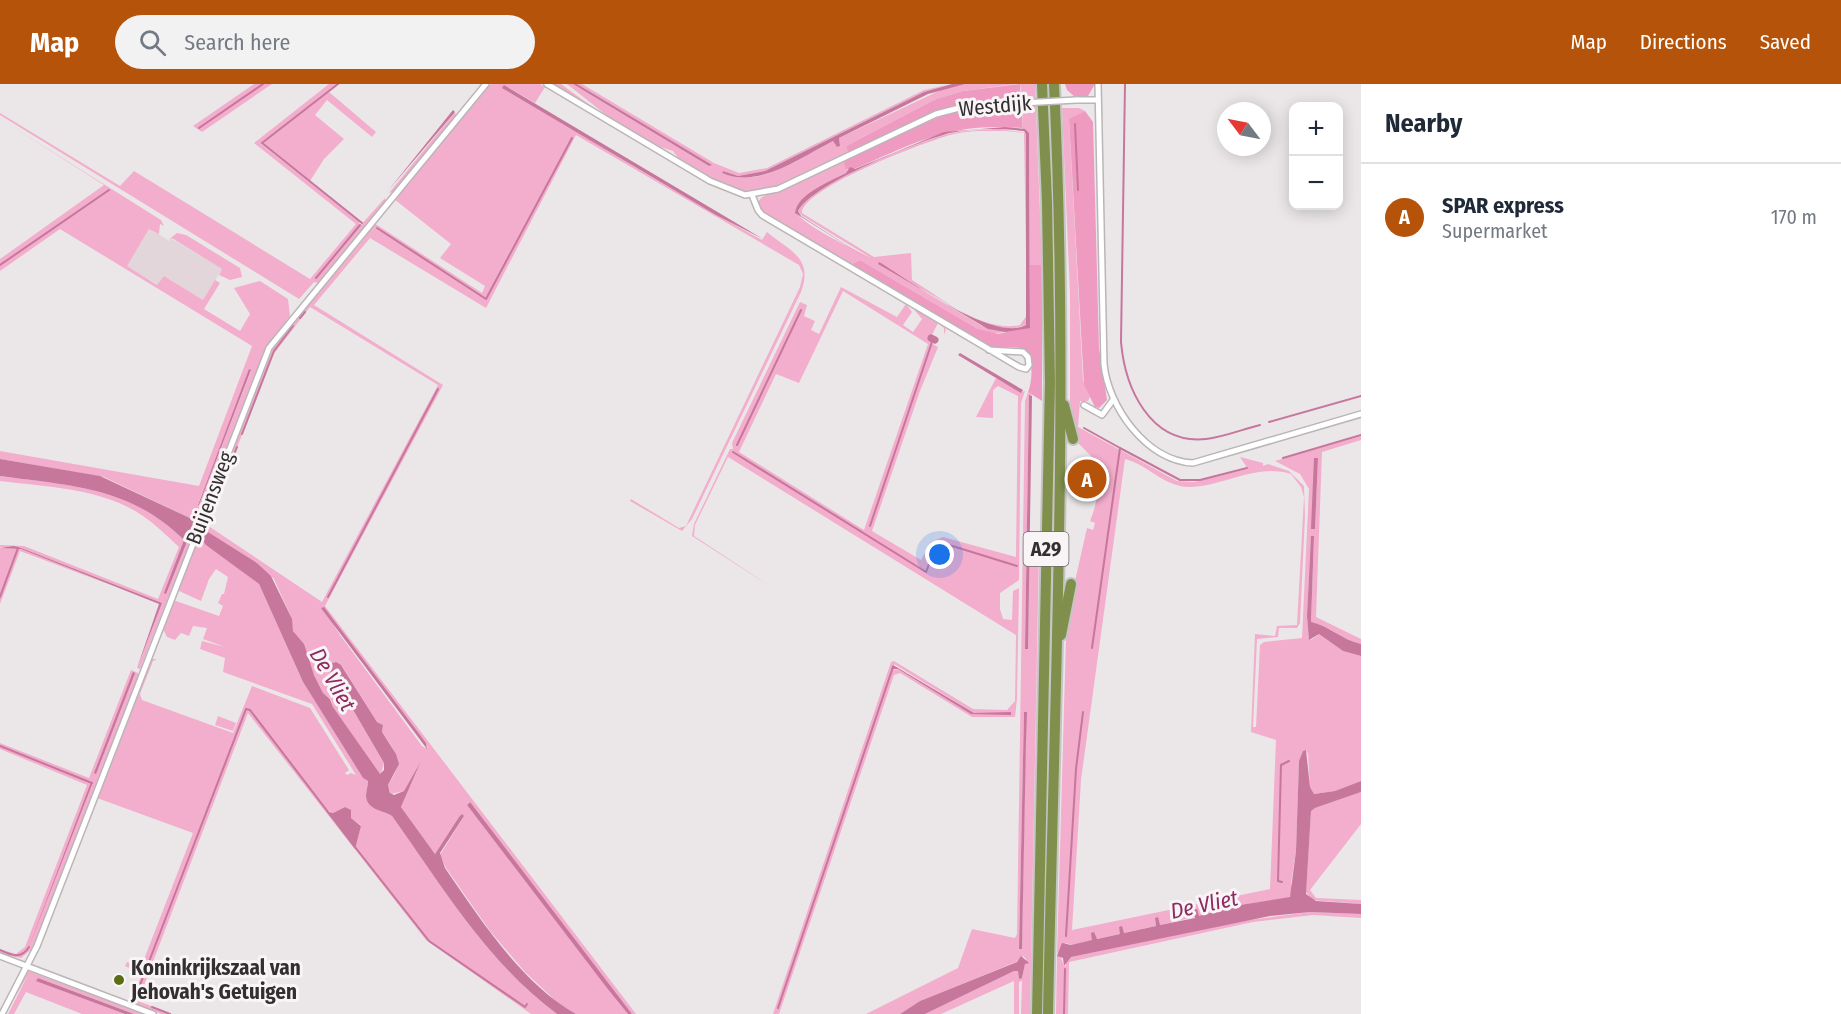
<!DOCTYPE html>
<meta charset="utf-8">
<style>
:root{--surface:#fff;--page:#f2f2f3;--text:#1f2937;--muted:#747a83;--line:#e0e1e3;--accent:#b45309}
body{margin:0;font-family:"Fira Sans Condensed",sans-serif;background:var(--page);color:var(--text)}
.controls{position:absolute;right:18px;top:18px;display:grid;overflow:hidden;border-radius:12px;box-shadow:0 3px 15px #0003}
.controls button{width:54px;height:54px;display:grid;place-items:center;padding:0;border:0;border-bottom:2px solid var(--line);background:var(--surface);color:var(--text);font:30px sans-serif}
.compass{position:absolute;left:1217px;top:18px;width:54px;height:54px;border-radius:50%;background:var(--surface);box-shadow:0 3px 15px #0003;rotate:302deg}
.you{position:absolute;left:940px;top:471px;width:21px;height:21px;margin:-15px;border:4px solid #fff;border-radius:50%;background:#1a73e8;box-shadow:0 0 0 9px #1a73e833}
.badge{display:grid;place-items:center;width:39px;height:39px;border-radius:50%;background:var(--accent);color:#fff;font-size:20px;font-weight:700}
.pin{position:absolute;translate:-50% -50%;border:3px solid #fff;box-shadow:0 2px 6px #0006}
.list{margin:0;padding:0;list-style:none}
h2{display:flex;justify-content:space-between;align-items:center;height:78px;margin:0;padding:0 24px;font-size:26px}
h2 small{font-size:20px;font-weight:400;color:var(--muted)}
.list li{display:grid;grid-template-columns:39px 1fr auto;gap:18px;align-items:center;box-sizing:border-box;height:108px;padding:0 24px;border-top:2px solid var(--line)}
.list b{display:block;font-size:22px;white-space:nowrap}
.list p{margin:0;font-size:20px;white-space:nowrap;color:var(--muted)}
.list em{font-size:20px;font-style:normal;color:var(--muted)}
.icon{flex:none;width:33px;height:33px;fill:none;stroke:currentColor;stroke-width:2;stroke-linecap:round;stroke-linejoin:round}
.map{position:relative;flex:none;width:1361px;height:930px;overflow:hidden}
header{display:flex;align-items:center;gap:36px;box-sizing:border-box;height:84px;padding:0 30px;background:var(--accent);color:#fff}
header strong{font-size:28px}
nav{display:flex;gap:33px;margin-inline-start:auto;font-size:21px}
.search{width:420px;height:54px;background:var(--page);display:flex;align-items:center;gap:15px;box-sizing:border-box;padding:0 21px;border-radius:33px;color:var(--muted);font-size:22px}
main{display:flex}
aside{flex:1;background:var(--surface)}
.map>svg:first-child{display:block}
.built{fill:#e3d6db}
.green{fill:#f2aecc;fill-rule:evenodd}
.forest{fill:#ef9ac1}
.water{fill:#c7769c}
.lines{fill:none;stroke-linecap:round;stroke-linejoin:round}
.stream{stroke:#c7769c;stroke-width:2}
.canal{stroke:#c7769c;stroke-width:7}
.street-casing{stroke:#bab6b7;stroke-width:8}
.highway-casing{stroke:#c5c5c5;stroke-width:14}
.street{stroke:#fff;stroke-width:5}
.highway{stroke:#808f4b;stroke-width:10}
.street-bridge-casing{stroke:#bab6b7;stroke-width:8;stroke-linecap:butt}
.street-bridge{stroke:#fff;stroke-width:5}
.poi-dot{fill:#5c6b15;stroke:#f9f4f6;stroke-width:2}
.labels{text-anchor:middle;stroke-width:6;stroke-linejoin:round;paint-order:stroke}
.shield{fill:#f9f4f6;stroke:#6d6a6b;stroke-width:1.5}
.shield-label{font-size:20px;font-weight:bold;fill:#312f30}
.street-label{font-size:21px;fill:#312f30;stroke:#f9f4f6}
.poi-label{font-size:21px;font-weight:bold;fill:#312f30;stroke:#f9f4f6;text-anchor:start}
.water-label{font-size:22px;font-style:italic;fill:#8c2b60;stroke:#f9f4f6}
</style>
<header>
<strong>Map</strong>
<div class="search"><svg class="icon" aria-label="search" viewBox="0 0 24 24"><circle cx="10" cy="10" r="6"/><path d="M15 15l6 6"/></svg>Search here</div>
<nav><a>Map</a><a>Directions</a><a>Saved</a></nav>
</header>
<main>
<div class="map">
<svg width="1361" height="930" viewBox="0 0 1361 930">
<rect width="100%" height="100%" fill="#ebe7e9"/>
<path class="built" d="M150,144L169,157L171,154L222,185L203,216L164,192L158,201L126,182Z"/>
<g class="green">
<path d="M254,0H272L202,48L193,42Z"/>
<path d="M329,0H337L261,60L359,137L360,142L385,114L386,117L318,199L314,198L299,215L0,31V29L120,102L134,87L310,195L356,140L254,59Z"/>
<path d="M491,0H540L545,3L535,19L504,1C588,56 674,108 762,156L767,148C789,167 814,173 801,208L692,435L682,447L630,417L631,415L679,444L686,442L800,203L803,190L799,181L576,51L486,224L370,154L314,221L443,301L325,522L636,930H632L469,718L467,721L628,930H576L558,919L525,888L490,847L446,784L440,771L464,732L459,733L435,770L401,723L421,677L404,707L391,710L388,701C405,675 397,672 382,648L383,641L377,638L342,582L334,578L330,582L331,588L384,679L381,690L377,688L333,623L331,615L323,609L314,591L302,558L293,547L291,533L274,495L257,479L208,448L200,447L273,264L363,156L374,139L482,209L485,202L440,174L451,160L394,115ZM310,223L438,301L322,518L207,441L273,271ZM322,522L428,663L425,664L422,662L340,551Z"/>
<path d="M551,0H561L595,25Z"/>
<path d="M567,0H573L709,82L711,81L577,0H582L714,79L739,89L767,84L924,6L952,0L924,8L765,87L738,92L723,87L722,89C760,105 800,74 833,57L837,63L840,62L839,54L943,5L965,0H1016L963,7L936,15L846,62L848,68L775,103L742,108L724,102L679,75L673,67L657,62L610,34Z"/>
<path d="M1020,0H1035L1042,181H1030L1029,49L1022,44L1023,16Z"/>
<path d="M329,8L376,48L372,53L327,16L315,31L344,55L324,75L310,97L263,59Z"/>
<path d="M1062,24H1079L1085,27L1069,36L1083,296L1090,313L1088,317H1080L1078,343L1177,397L1194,398L1248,385L1240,373L1263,379V382L1268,380L1289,387L1304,402L1305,432L1300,539L1297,544H1279L1278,553L1257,555L1253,643H1256L1260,561L1264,558L1302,554L1309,405L1300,390L1275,377L1361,352V356L1322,368L1316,533L1361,555V560C1342,556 1330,541 1311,539L1314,452L1311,453L1307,532L1309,554L1311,556L1319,550L1343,567L1361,572V697L1335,707L1314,710L1310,703L1308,670L1306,666L1303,667L1299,678L1296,767L1291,799L1293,807L1289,814L1240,821L1199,833L1193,826L1195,833L1160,841L1155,835L1156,842L1123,849L1122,843L1120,850L1096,855L1094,849L1093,856L1072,861L1066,859L1057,870L1066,554L1068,528L1087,444L1093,446L1095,439L1090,437C1098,418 1099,401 1099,380L1077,358L1070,332V210ZM1314,374H1318L1315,445ZM1125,375C1147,380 1164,403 1189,403C1223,403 1256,379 1291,390L1301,403L1304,413L1297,541L1277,542L1275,552L1255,550L1251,648L1276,656L1270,805L1072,846L1081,696Z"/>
<path d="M455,28L456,32L394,108L389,109Z"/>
<path d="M0,35L161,136L164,142L160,140L159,150L149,145L127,182L157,201L164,192L203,216L215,196L220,199L204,225L240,247L250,230L234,204L260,197L288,215L290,232L263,270L195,445L192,442L196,432L192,435L104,393L0,375V367L199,402L252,262L60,145L0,187V175L104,101ZM250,286L251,287L199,421L198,420Z"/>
<path d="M998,45L1026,49V241L1011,245L983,240L878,180L982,242L1020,246L992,250L978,245L860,176L850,181L767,132L757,119L762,113L843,76L848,84L847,88L812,108L795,126C799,140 856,166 871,174L801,131L798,127C812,100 917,58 948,50C964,46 981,46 998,45ZM1005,47L1024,49L1027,231L1020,241C982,249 942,214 912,196L911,169L874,173L802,129C802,104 929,56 954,50C971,46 988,47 1005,47Z"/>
<path d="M177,149L186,151L240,184L242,193L230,196L219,191L222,185L172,154L168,156Z"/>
<path d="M841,203L897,233L906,220L912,228L903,241L913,248L922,235L912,223L939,238L946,245L944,251V244L938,239L930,255L931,259L938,263L920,307L872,447L921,476L931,458L943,453L1016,473L1018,312L998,302L993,306V334L976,333L996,294L1021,308L1025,307L1021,319L1019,496L1000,509V525L1003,535L1012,536L1013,507L1019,504L1017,615L1015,633H972L900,589L894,591L779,930H773L891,578L894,577L973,625L1007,626L1015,617L1016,551L728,373L695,441L694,452L779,508L692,452L694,440L730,365H733L732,359L800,218L807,221L804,232L815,237L811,246L819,250ZM843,207L928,260L864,446L739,368L776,290L799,299ZM894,580L974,629L1011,630H972L898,585L894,586Z"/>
<path d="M1028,308L1032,311L1029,313L1025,565H1028L1029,467L1039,466L1030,930H1021L1022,897L1019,898V930H1014V897L941,930H925L1014,887H1018L1019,894H1022L1026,875L1023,872L1016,878L920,917L900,930H866L958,884L972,845L1015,854L1017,850L1025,317ZM1024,628H1026L1022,865H1019Z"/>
<path d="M0,392C72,402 129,402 184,456L165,509L189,450L193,451L140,585L137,584L162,519L24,465L0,463V461L24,462L158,515L179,463C167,452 156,441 143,432C102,404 48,403 0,397Z"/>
<path d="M198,453L259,500L303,598L363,694L368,697C368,702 366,707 366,712C367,727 384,726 392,732C442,802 487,878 557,930H531L426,856L248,629L138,917L172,930H161L131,918L142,890L125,882L127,878L141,883L193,749L97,714L150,575H157L153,577L140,610L142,616L233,649L252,602L310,624L349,686L345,689L347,691L351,689L356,691L312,620L223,588L225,574L200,565L202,557L225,563L203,555L207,544L193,542L189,552L181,549L175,556L167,553L162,543L173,516L219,532L223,522L218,519L222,510H224L228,493L216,485L209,495L201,517L177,506ZM345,723L351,727V734L361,741L355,764L327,726L333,729Z"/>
<path d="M0,464L21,465L116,503L20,467L0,520Z"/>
<path d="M131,586L138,589V593L34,863L21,874L0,870V865L16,870L25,863L87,701L0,665V659L89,694Z"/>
<path d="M218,632L236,639L233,647L215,641Z"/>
<path d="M1361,708V740L1310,806L1316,814L1361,816V820L1312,816L1306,808L1311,727L1315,724Z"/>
<path d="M1310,828L1361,830V834L1313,831L1253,838L1069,878L1068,930H1056L1057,872L1060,871L1064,882H1066V876L1071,873L1242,837Z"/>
<path d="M28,887L146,930H134L38,894L37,897L125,930H82L26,908L14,930H8L28,891L5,930Z"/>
</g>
<g class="forest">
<path d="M1020,0L1021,17L964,20L944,25L848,68L846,62L936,15L963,7Z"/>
<path d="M1065,0H1095L1088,12L1076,14L1067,6Z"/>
<path d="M1022,21V44C950,38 917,58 854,85H846L843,76L943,31L970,25Z"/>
<path d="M1085,27L1093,38L1099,264L1107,316L1099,324L1095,323L1084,301L1069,35Z"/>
<path d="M860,176L978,245L998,250L1030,243V181H1042V317L1028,308C1032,298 1034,277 1026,268C1016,258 998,267 986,261C940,237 895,208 850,181Z"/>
</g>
<g class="water">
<path d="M573,0H577L712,81L709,82Z"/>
<path d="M952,0H965L928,10L839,54L840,62L837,63L833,57C800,74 759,105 722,89L723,87L738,92L765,87L924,8Z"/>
<path d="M504,1L763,155L716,131L502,4Z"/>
<path d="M453,26L455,28L387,108Z"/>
<path d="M1005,43L1025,45L1029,49L1030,244L1006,248L988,245L878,180L879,178C909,196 994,259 1026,241V50L1024,47C999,44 973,44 950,49C919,57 812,100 798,127L801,132L870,176L795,129C797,110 831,97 846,89L850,83L855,85L944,48Z"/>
<path d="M960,269L1023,306L1021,309L958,271Z"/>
<path d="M249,285L251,286L199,421H198Z"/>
<path d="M1029,311L1032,312L1028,565H1025Z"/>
<path d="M1314,374H1318L1315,445H1311Z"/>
<path d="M0,375L100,392L192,435L197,432L193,444L208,448L257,479L271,492L292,535L293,547L304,560L314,591L323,609L330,615L333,623L380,690L384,686V679L331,588L332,579L336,578L341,581L377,638L383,641L382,648L396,670L399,680L388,701L390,709L394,711L404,707L421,677L401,723L435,770L459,733L462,730L464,732L440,769L445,784C481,836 521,899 576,930H557C487,878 442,802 392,732C384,726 367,727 366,712C366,707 368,702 368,697L363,694L303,598L259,500L206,461L200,454L190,450L166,510L164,509L184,456C129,402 71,402 0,392Z"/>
<path d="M1311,452H1314L1311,538C1330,542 1342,556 1361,560V572L1343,567L1319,550L1309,556L1307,532Z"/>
<path d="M14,462L24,465L162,519L137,584L159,520L21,465L0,464Z"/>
<path d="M324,523L426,659L427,665L321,524Z"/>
<path d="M893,581L974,629L1011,628V631L971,630L898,585H891Z"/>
<path d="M133,588L135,589L96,690L94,689Z"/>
<path d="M1024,628H1027L1026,657L1022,865H1019Z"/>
<path d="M1306,666L1310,703L1314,710L1335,707L1361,697V708L1315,724L1311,727L1306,810L1316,817L1361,820V830L1310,828L1270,832L1071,873L1064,882L1063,874L1057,872L1062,859L1071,861L1092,856L1091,849L1094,848L1097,855L1120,850L1119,843L1122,842L1124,849L1156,842L1155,834L1158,833L1160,841L1195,834L1193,826L1197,825L1199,832L1240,821L1290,813L1296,767L1299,677L1303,667Z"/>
<path d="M91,698H93L28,865Z"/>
<path d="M470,718L632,930H628L607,904L467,721Z"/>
<path d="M345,723L351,726V734L361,742L355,765L326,727L333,729Z"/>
<path d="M1021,872L1029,879L1025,880L1022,894L1019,895L1018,887H1014L925,930H900L920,917L1017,878Z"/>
<path d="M38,894L134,930H125L36,897Z"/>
</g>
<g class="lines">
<g class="stream">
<path d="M338,0L262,59L362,139"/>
<path d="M1125,0L1121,258C1125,304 1150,361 1206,355C1224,353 1243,345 1260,341"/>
<path d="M1075,40L1078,106"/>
<path d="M199,44L263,0"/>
<path d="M377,144L486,215L572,54"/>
<path d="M0,181L109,106"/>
<path d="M316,194L360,141"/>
<path d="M300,234L305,228"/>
<path d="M1269,338L1361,312"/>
<path d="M1084,344L1120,364"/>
<path d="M242,350L274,267L293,242"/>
<path d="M737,361L801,226"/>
<path d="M733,368L926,488L934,467L946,460L1017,482"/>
<path d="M1283,374L1361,351"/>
<path d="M209,435L237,363"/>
<path d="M870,442L933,255"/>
<path d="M0,513L18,464"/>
<path d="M328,513L438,305"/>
<path d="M1092,564L1120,364L1180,396H1200L1247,384"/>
<path d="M0,662L92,699"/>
<path d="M355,763L429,857L525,923L527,920"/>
<path d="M1282,798L1278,797L1281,681L1289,677"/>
<path d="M1066,852L1076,685L1083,628"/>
<path d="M0,866C11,871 21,876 29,863"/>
<path d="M135,914L246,625L250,626L328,728"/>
<path d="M152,923L170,930"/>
<path d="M778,924L893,583"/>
<path d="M1064,930L1065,885"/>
</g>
<path class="canal" d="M931,254L935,256"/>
<g class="street-casing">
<g id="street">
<path d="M547,0L710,97L745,111L778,105L936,30L971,21L1022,19"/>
<path d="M1098,0L1104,280C1108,322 1146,377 1193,379L1361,330"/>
<path d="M1076,16H1098"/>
<path d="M752,111L758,126L762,131L1019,283L1026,285L1029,281L1028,273L1023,268L989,266"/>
<path d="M1084,321L1102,331L1113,316"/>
<path d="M0,872L153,930"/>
<path d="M2,930L37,862L269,264L486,0"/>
</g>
</g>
<g class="highway-casing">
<g id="highway">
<path d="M1064,321L1073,355"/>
<path d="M1061,551L1071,500"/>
<path d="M1037,930L1050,299L1047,118L1042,0"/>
<path d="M1048,930C1054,620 1069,310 1054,0"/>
</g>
</g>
<use href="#street" class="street"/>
<use href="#highway" class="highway"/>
<g class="street-bridge-casing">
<path id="street-bridge" d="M1022,19L1076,16"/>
</g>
<use href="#street-bridge" class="street-bridge"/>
</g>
<circle class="poi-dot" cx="119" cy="896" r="6"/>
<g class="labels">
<rect class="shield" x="1023.5" y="448" width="45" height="34" rx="4.5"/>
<g class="shield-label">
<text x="1046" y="472">A29</text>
</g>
<g class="street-label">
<text transform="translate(995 22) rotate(-5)" y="7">Westdijk</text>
<text transform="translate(210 414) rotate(-69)" y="7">Buijensweg</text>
</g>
<g class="poi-label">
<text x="131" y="891">Koninkrijkszaal van<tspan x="131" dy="24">Jehovah's Getuigen</tspan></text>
</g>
<g class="water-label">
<text transform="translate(333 595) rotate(60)" y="8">De Vliet</text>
<text transform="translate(1204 820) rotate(-12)" y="8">De Vliet</text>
</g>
</g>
</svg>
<div class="controls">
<button>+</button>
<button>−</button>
</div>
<svg class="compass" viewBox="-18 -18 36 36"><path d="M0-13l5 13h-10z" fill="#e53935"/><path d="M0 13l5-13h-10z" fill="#747a83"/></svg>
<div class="you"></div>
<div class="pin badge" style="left:1087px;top:395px">A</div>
</div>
<aside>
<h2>Nearby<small></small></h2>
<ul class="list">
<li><span class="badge">A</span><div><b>SPAR express</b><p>Supermarket</p></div><em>170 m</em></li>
</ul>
</aside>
</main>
